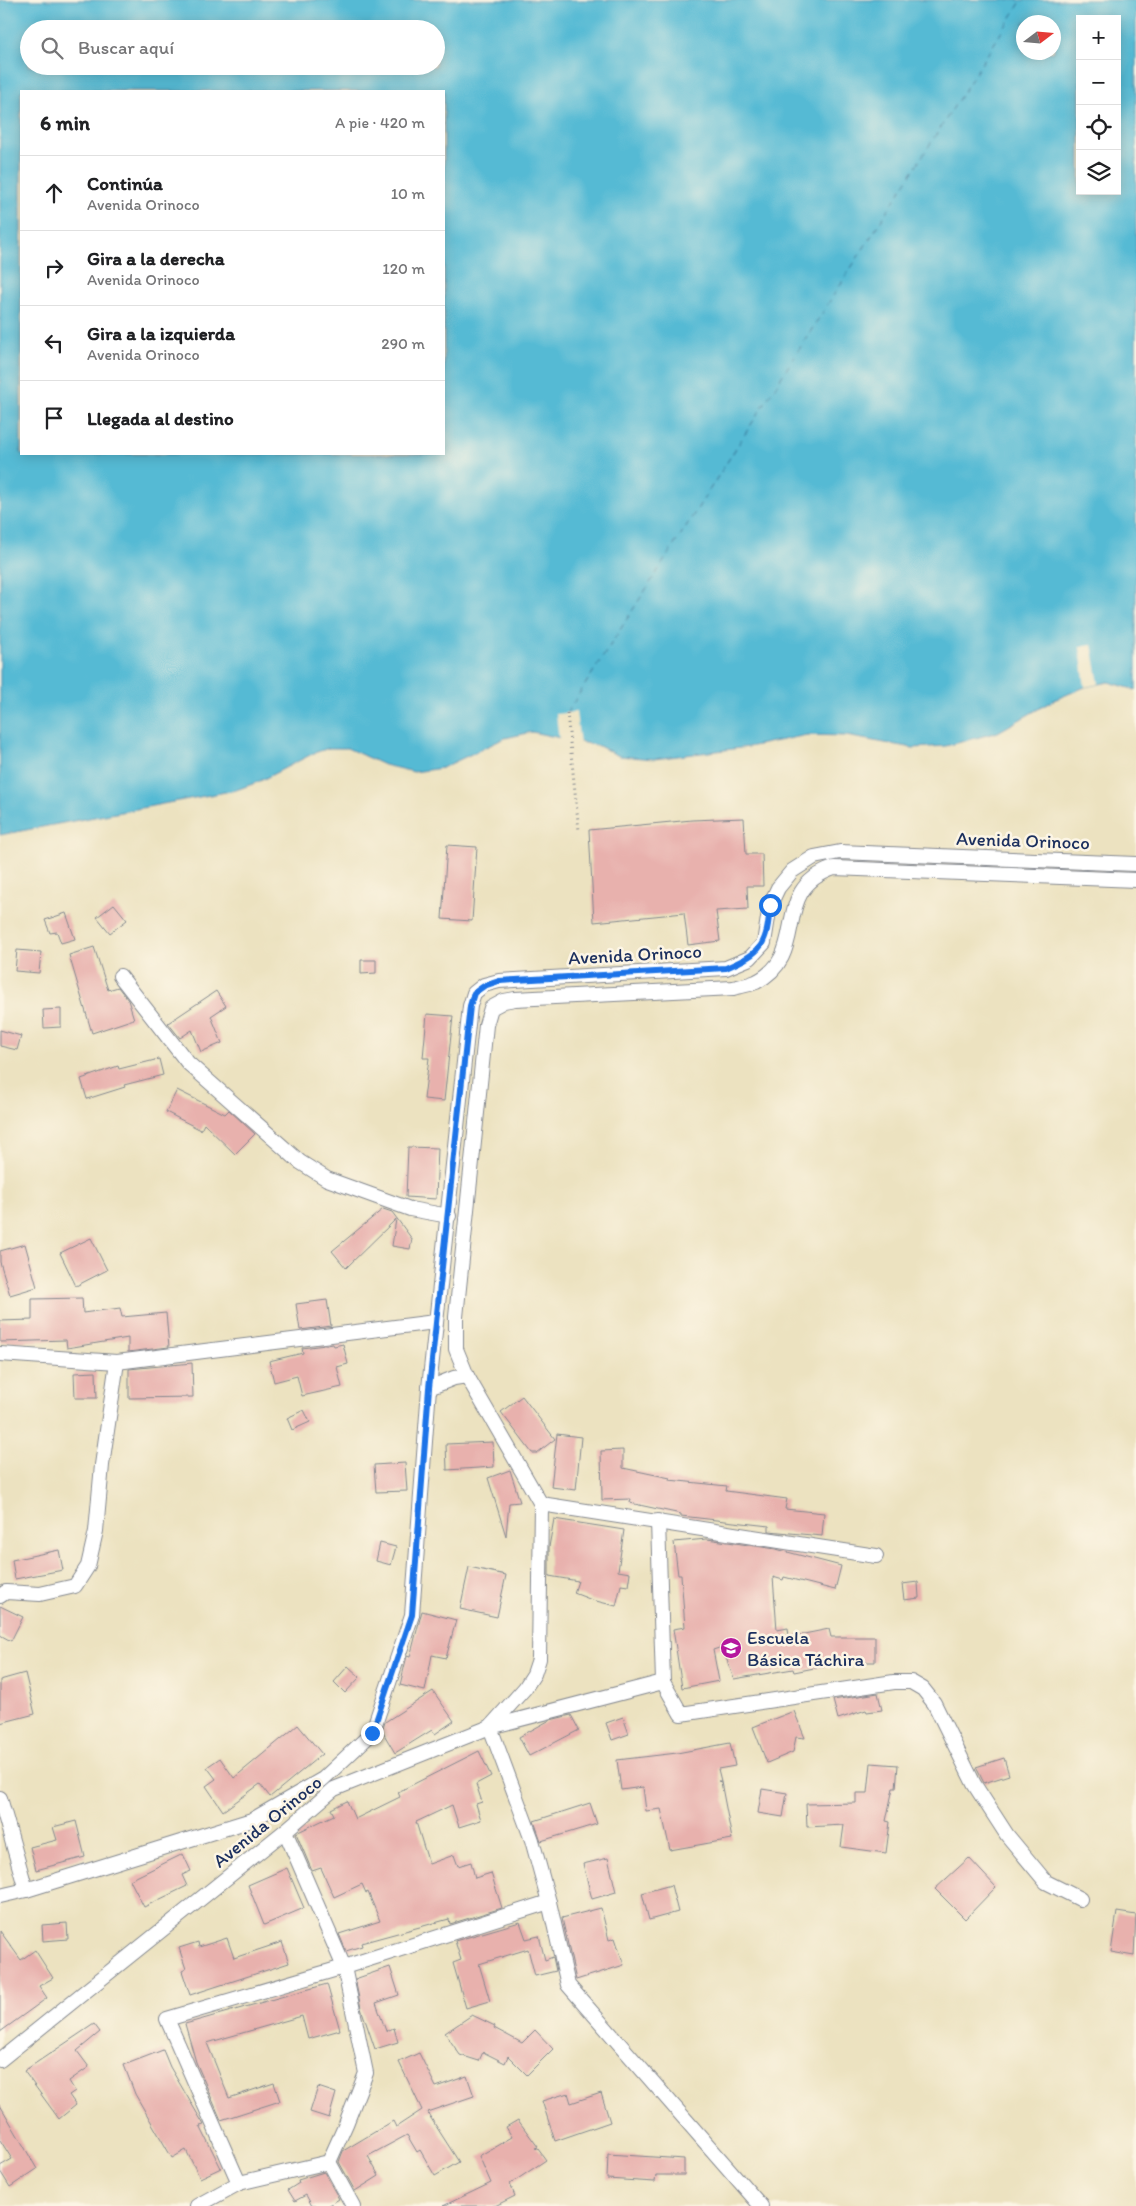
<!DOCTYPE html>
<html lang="es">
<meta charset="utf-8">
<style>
:root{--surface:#fff;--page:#f6f6f6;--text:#202124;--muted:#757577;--line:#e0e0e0}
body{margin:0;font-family:Itim,sans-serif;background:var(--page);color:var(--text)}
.controls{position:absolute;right:15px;top:15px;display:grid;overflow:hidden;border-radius:0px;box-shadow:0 2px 12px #0003}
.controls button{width:45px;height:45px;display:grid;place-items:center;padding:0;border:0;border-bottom:1px solid var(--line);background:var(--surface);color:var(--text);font:25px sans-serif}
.compass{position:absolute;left:1016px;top:15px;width:45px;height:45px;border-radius:50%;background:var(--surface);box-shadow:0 2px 12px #0003;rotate:74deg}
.stop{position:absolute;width:15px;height:15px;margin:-11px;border:4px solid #1a73e8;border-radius:50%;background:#fff}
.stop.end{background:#1a73e8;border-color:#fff;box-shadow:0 1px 5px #0008}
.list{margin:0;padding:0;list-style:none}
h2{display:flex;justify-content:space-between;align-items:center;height:65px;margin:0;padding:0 20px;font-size:21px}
h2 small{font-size:16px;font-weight:400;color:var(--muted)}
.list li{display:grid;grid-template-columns:32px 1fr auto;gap:15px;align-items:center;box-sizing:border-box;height:75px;padding:0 20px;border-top:1px solid var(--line)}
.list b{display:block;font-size:19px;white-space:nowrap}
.list p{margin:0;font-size:16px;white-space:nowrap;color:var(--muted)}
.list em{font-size:16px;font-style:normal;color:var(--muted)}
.icon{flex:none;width:28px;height:28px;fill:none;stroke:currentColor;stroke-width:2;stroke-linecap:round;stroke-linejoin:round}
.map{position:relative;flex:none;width:1136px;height:2206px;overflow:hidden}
.search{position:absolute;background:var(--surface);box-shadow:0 2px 12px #0003;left:20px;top:20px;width:425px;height:55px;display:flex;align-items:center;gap:12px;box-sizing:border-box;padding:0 18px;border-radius:28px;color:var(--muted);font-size:19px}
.panel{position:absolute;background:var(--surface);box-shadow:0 2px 12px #0003;left:20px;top:90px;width:425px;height:365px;border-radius:0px}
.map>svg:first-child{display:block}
.water{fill:#55bad4;stroke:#387499;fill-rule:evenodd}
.pier{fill:#ece2c0}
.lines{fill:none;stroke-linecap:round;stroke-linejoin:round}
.ferry{stroke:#2c5981;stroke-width:1;stroke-dasharray:6 5;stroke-linecap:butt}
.building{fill:#e8b1ad}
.street-casing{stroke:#84888f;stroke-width:16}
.path{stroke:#84888f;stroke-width:3;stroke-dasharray:1 4;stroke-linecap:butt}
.street{stroke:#fff;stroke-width:14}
.route{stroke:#1a73e8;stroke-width:6}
.labels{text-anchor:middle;stroke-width:5;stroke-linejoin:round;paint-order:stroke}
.street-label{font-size:19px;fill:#1b2f5e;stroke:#fcf5e5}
.poi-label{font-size:19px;fill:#1b2f5e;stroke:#fcf5e5;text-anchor:start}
</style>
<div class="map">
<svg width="1136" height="2206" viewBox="0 0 1136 2206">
<rect width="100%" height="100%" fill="#fcf5e5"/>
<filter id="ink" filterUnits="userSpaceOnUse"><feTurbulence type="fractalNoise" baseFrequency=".02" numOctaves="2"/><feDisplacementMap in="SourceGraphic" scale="10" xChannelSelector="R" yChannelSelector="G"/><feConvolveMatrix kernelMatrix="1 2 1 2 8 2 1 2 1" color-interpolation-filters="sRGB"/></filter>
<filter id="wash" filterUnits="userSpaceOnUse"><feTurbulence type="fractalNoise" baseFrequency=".0096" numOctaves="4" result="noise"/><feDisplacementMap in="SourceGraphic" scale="20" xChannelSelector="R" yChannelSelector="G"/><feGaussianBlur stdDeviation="1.12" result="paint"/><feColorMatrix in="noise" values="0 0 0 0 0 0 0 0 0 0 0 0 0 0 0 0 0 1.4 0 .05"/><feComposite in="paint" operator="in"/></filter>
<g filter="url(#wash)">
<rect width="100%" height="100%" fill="#ece2c0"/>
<path class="water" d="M0,0H1136V690L1109,682L1085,687L1054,700L998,732L946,746L913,748L846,736L807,735L748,747L654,759L619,756L599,746L532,732L505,738L442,768L414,772L384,765L347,748H329L314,753L258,782L236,790L0,835ZM1080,19H1117V191H1080ZM1024,22H1054V52H1024ZM29,29H436V66H29ZM21,91H444V454H21Z"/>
<g class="pier">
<path d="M1092,645L1099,684L1085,687L1080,647Z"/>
<path d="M576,712L580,744L559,740L556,714Z"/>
</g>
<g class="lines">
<path class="ferry" d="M567,713L1022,0"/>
</g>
<g id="blocks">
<g class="building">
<path d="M744,818L746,854H762L763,886H747L748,909L716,911L720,941L688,945L684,913L594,922L589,830L692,820Z"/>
<path d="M447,845L477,847L472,921L442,919Z"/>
<path d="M114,904L127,920L110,933L97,917Z"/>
<path d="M66,913L75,939L61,943L57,932L50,933L45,920Z"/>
<path d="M94,947L108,990L118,987L128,1000L134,1019L92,1033L69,955Z"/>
<path d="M17,950L41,952L39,973L15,971Z"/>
<path d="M361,960H376V973L361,974Z"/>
<path d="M216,991L226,1006L211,1016L222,1043L201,1052L192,1030L180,1038L168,1023Z"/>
<path d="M61,1009V1027L44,1028L43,1010Z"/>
<path d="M427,1014L453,1016L444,1101L424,1099L429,1058H423Z"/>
<path d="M0,1030L21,1036L17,1050L0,1046Z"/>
<path d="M159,1059L163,1075L124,1085L125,1087L87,1099L81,1079L118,1066L119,1069Z"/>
<path d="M177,1090L225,1114L229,1110L255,1134L235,1154L204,1124L201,1130L166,1112Z"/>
<path d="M408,1147L438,1148L436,1199L406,1197Z"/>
<path d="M383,1209L392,1212L412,1239L410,1249L392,1246L396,1219L346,1268L332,1251Z"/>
<path d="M91,1238L107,1270L76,1286L60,1253Z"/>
<path d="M25,1244L37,1287L10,1295L0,1262V1251Z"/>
<path d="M82,1298L83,1313L120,1308L122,1317L166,1313L169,1347L128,1352V1338L67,1348L66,1340L0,1342V1321L32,1320V1299Z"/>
<path d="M327,1300L331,1326L300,1330L296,1304Z"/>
<path d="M333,1344L334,1346L343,1344L348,1364L337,1367L342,1387L302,1396L297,1376L274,1382L269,1361L303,1353L302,1348Z"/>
<path d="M192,1363L193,1397L129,1398V1369Z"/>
<path d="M96,1372L97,1398H75L74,1373Z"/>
<path d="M522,1396L555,1439L537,1453H532L501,1412Z"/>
<path d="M304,1410L310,1422L292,1430L287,1418Z"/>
<path d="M557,1434L581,1437L576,1490L551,1487Z"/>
<path d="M493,1442L494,1467L447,1470L446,1444Z"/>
<path d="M623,1450V1468L670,1478L669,1480L727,1486L726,1491L787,1499L785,1509L824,1513L822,1536L769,1531V1526L681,1516V1514L630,1503L631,1499L602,1500L601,1451Z"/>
<path d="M405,1463L407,1491L376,1492L374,1465Z"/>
<path d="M510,1470L520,1502L509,1503L506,1536L488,1478Z"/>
<path d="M554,1519L624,1530L618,1571L630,1573L628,1586L621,1585L616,1606L592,1600L574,1593L578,1581L549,1576V1547Z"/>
<path d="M707,1539L776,1549L841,1566L835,1590L784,1577L783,1580L773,1577L777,1630L788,1628L789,1637L829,1629L831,1637H875V1662H845L794,1672L793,1669L734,1679L722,1647L713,1650L719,1681L682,1688L673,1629L685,1627L681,1575H678L674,1542Z"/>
<path d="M380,1543L396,1547L391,1565L376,1561Z"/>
<path d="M59,1550L63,1570L15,1579L12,1560Z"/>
<path d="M469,1567L506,1575L497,1617L460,1609Z"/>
<path d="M918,1582L919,1598L904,1600L902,1584Z"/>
<path d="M0,1606L23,1617L11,1641L0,1635Z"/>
<path d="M422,1611L456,1620L446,1658L432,1655L425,1691L400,1685L405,1664L407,1656L410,1657Z"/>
<path d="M348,1666L360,1677L345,1693L334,1682Z"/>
<path d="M25,1673L35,1714L0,1723V1680Z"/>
<path d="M433,1691L454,1721L435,1734L432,1730L395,1753L382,1731L385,1722Z"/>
<path d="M878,1693L882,1710L867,1712L866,1710L838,1719L833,1700Z"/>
<path d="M794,1711L805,1738L796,1737L793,1752L767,1763L753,1727Z"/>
<path d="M571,1715L579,1730L529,1756L519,1737L550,1720Z"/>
<path d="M623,1717L629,1734L612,1740L606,1723Z"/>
<path d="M298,1725L322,1754L270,1797L260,1784L223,1811L206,1786L216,1779L207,1767L220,1758L234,1778Z"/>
<path d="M730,1743L735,1766L718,1769L721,1781H718L721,1782L732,1839L670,1850L661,1809L646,1811L643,1787L621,1790L617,1760L677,1753Z"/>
<path d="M479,1751L491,1776L476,1784L482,1802L476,1804L481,1820L459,1827L452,1805L416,1822L429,1864L454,1855L458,1866L471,1862L475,1878L491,1873L502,1908L450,1924L449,1919L361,1943L362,1946L346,1951L339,1934L380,1921L368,1892L366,1893L362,1884L334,1897L321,1868L312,1871L296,1833L334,1815L331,1809L347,1801L355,1819L400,1797L398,1792Z"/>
<path d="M1004,1758L1009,1775L984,1783L976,1767Z"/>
<path d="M871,1763L898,1765L896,1788H893L886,1821L890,1822L886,1853L841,1847L844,1825L807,1827L806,1804L856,1803V1793H868Z"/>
<path d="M762,1789L787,1793L783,1817L758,1813Z"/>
<path d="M590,1803L597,1824L541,1841L534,1821Z"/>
<path d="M76,1821L85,1857L36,1870L30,1847L57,1840L53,1827Z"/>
<path d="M183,1854L191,1871L182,1875L187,1886L144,1907L130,1880Z"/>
<path d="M608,1858L616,1892L592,1899L583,1864Z"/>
<path d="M969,1858L996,1887L965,1919L935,1889Z"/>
<path d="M287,1868L304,1908L264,1925L248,1885Z"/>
<path d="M671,1885L678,1912L649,1920L642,1893Z"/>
<path d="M601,1908L609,1940L615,1938L624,1965L576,1980L562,1918Z"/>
<path d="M1117,1912L1136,1915L1134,1956L1111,1952Z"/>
<path d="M520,1922L526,1939L539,1936L545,1960L553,1957L556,1971L535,1976L528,1949L479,1964L490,2001L466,2008L453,1963L461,1960L455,1941Z"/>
<path d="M67,1923L68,1939L43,1941L42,1925Z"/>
<path d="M0,1931L21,1960L35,1950L53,1978L39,1986L47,1998L0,2032Z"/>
<path d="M227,1938L234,1958L282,1942L289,1963L190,1995L182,1971L186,1969L179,1948L198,1942L199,1947Z"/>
<path d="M390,1967L399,1995L376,2003L386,2031L394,2028L398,2042L375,2049L361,2008L355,1979Z"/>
<path d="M327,1984L340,2030L308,2039L302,2016L207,2043L229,2098L274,2083L280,2101L221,2120L196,2062L185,2024Z"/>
<path d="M472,2015L495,2026L494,2028L522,2043L535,2030L553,2049L527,2075L508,2056L505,2063L483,2052L479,2061L460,2055L445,2033Z"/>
<path d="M94,2024L100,2032L77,2051L89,2067L69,2081L75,2091L69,2095L76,2105L59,2119L24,2071Z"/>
<path d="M163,2050L170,2067L204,2125L200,2126L221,2168L200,2178L186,2150L172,2158L135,2094L124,2065Z"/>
<path d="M419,2053L436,2087L467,2076L474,2096L427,2112L459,2162L435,2176L420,2150L417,2152L407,2135L368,2156L379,2176L355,2191L339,2162L343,2151L393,2121L396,2127L422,2110L399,2062Z"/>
<path d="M318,2087L336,2093L329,2118L310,2112Z"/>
<path d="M568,2093L571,2103L601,2093L610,2122L555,2141L542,2101Z"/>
<path d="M0,2105L37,2169L10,2187L0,2171V2166L12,2159L0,2140Z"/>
<path d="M518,2120L538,2147L535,2148L538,2149L546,2160L510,2184L515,2196L495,2206H443L491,2183L479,2156L512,2137L506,2127Z"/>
<path d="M608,2154L684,2159V2175H656L655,2182L607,2179Z"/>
<path d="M324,2172L339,2199L328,2206H312L306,2195L295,2201L288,2190L299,2183L298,2180Z"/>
</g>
</g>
</g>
<g filter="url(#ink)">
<use href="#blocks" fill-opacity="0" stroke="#84888f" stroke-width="1"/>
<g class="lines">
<g class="street-casing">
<g id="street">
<path d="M120,976L188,1063L300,1162L327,1179L410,1209L449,1216"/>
<path d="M0,1354L117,1362L435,1322"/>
<path d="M467,1376L456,1349V1317L486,1025L491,1008L504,1001L515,999L733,988C740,986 749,985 756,982C812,954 768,890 834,868L1136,880"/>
<path d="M541,1504L876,1556"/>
<path d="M658,1521L663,1682L490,1727L532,1840L549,1902L568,1985L761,2206"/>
<path d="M0,1596L6,1592L40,1594L75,1586L88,1566L96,1531L102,1465L117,1362"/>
<path d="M663,1682L681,1714L894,1682H911L923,1689L934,1703L974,1784L1007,1835L1046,1882L1080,1899"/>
<path d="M0,1798L26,1890"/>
<path d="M0,1896L26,1890L252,1820L323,1779L372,1733L412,1615L429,1388L470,1006L474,993L484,985L499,981L726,968L750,958L764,943L770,905L778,888L792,871L814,857L840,852L1136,864"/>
<path d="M0,2060L285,1831L334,1789L490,1727L525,1688L534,1674L539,1659L541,1504L467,1376L454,1378L429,1388"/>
<path d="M329,2162L353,2206"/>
<path d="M239,2183L167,2019L344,1967L549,1902"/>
<path d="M197,2206L239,2183L329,2162L346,2124L366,2073L344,1967L285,1831"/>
</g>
</g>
<path class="path" d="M567,713L579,831"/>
<use href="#street" class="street"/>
</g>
</g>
<g class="lines" filter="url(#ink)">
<path class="route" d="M372,1733L412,1615L429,1388L470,1006L474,993L484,986L499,981L726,968C763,952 767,945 770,905"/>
</g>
<defs>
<g id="school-disc" transform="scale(1.125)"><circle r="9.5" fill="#b5179e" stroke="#fcf5e5"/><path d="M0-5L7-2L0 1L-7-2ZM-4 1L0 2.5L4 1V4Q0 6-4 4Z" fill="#fff"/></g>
</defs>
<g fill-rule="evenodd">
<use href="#school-disc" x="731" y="1648"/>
</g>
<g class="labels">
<g class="street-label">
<text transform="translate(1023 840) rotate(2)" y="7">Avenida Orinoco</text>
<text transform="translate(635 954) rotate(-3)" y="7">Avenida Orinoco</text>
<text transform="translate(267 1821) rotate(-39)" y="7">Avenida Orinoco</text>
</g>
<g class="poi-label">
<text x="747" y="1644">Escuela<tspan x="747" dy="22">Básica Táchira</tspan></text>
</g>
</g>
</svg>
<div class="controls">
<button>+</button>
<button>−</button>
<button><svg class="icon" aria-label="locate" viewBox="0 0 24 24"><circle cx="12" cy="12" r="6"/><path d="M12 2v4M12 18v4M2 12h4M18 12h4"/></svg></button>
<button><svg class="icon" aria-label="layers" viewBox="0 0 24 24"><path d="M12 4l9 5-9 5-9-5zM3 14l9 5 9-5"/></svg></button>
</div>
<svg class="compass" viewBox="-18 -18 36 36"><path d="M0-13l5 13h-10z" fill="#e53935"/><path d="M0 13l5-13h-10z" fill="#757577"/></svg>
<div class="stop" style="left:770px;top:905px"></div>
<div class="stop end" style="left:372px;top:1733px"></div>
<div class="search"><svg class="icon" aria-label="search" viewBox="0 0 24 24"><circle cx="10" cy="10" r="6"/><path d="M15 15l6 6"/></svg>Buscar aquí</div>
<section class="panel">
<h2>6 min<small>A pie · 420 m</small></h2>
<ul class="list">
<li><svg class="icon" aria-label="ahead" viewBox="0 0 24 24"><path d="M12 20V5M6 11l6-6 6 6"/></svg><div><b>Continúa</b><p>Avenida Orinoco</p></div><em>10 m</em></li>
<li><svg class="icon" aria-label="right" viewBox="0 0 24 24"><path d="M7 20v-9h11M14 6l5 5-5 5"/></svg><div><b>Gira a la derecha</b><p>Avenida Orinoco</p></div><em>120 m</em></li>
<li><svg class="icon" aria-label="left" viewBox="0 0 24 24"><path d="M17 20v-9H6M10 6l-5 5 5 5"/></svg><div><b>Gira a la izquierda</b><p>Avenida Orinoco</p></div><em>290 m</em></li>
<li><svg class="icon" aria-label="arrive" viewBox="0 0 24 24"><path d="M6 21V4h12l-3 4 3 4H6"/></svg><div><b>Llegada al destino</b></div></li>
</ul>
</section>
</div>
